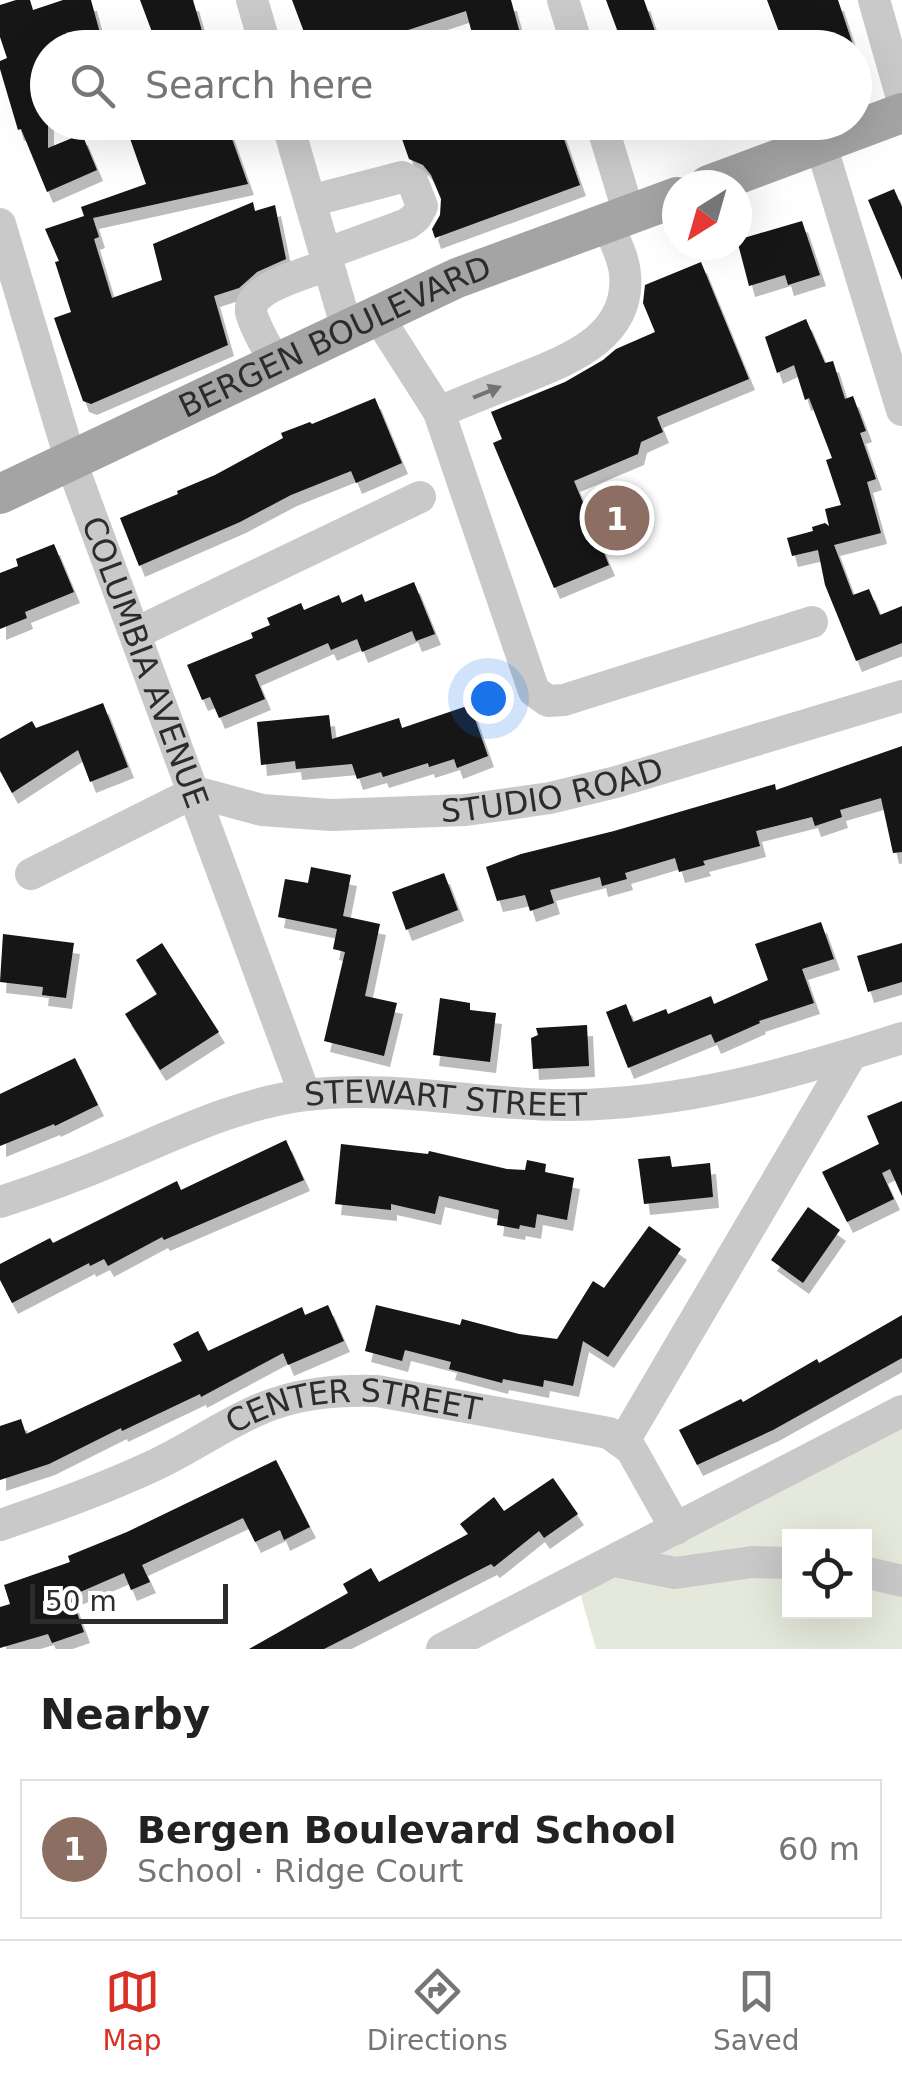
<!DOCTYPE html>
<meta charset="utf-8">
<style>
:root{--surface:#fff;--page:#f2f2f2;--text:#222;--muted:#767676;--line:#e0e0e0;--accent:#d93025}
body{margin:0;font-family:"DejaVu Sans",sans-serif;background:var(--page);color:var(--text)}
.controls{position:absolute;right:30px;bottom:30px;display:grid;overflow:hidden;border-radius:0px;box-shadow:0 10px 40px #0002}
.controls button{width:90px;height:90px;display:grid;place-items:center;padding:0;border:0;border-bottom:2px solid var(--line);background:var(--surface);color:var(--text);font:50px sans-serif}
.compass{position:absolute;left:662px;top:170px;width:90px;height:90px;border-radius:50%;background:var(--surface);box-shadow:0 10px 40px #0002;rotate:217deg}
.scale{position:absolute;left:30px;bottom:25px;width:198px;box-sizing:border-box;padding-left:10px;border:5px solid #2c2c2c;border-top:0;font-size:28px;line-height:35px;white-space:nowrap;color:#2c2c2c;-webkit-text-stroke:8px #fff;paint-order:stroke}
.you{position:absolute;left:488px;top:698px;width:35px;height:35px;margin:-25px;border:8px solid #fff;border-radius:50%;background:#1a73e8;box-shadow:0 0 0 15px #1a73e833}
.badge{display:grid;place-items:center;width:65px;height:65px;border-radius:50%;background:var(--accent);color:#fff;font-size:32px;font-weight:700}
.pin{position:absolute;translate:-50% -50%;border:5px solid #fff;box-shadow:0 2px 10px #0006}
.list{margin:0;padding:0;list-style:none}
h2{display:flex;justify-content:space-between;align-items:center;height:130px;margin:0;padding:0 40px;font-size:42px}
h2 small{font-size:32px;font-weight:400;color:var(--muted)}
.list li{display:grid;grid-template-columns:65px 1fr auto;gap:30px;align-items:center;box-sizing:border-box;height:140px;margin:0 20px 20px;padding:0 20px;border:2px solid var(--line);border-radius:0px}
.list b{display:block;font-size:38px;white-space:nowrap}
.list p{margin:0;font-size:32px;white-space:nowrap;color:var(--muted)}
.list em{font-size:32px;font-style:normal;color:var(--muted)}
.icon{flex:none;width:55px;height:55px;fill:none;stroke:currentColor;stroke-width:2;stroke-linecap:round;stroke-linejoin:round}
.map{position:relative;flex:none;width:902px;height:1649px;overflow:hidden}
.search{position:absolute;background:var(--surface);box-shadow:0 10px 40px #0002;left:30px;right:30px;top:30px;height:110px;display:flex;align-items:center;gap:25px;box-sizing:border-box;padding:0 35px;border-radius:55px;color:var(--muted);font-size:38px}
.sheet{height:290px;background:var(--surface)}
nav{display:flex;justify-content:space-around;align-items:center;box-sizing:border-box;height:140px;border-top:2px solid var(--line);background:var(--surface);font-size:28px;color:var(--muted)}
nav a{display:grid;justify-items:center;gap:5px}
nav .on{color:var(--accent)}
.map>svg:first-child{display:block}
.green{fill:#e4e9db;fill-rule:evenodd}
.building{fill:#131313;filter:url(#shadow)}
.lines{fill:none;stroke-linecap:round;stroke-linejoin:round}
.minor{stroke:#c9c9c9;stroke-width:32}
.major{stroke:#a4a4a4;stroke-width:40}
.oneway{fill:#737373}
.labels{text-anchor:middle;stroke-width:10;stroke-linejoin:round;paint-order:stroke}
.street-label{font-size:32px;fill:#2c2c2c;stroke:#fff}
</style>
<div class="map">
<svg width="902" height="1649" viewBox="0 0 902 1649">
<defs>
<filter id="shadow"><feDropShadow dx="6" dy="11" stdDeviation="0" flood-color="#0004"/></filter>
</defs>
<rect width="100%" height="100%" fill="#fff"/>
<path class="green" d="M902,1413V1649H596L574,1572ZM790,1536H864V1612H790Z"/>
<g class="building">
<path d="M16,0H30L33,10L63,0H91L104,48H48V148L82,134L97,170L47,192L21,129L18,130L0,69V61L7,58L0,37V5Z"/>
<path d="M140,0H193L207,48H158Z"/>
<path d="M292,0H511L524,48H476L466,11L408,30L415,48H382L375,31L329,48H310Z"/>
<path d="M606,0H644L661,48H633L628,32L619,35Z"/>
<path d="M767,0H838L854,48H785Z"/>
<path d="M153,122L158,134L191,122H226L248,184L93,218L99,237L94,239L112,298L162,280L153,244L253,202L255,211L275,205L286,259L257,272L239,288L214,296L228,345L91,404L83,401L54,318L71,312L55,262L59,261L45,229L84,216L81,207L146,184L127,130Z"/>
<path d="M396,122H558L580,185L435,238L432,229L440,215L441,199L431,175L423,165L409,159Z"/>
<path d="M894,189L902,207V280L868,200Z"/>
<path d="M802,221L820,275L788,285L785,275L749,286L737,240Z"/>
<path d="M701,262L749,379L657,417L663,432L641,442L638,454L574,481L609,565L554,588L493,443L502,439L491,412L565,382L603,360L616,349L655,332L643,303L645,285Z"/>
<path d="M806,319L825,363L833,361L845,399L853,396L866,431L860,433L876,479L867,482L881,533L834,545L853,595L869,589L880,615L902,606V643L856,661L825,585L818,550L792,556L787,538L813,531L812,527L825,523L829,526L825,509L841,505L826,460L832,458L809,398L805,400L794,365L777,373L765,337Z"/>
<path d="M375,398L402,463L356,483L351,471L291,495L240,522L139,566L120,518L178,494L177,491L215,475L283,438L281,433L310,422L312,424Z"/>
<path d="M54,544L74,592L25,612L27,618L0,629V573L18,566L16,559Z"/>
<path d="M414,582L435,634L416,641L412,631L362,652L357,639L331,650L328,643L255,675L265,699L219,718L210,697L202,700L187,665L253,638L251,633L270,625L267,618L301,603L304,610L339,595L342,603L362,594L365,602Z"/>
<path d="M103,703L128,767L90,782L78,750L12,793L0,771V739L32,721L36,728Z"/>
<path d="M470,705L488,756L457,768L454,759L429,767L428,763L383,777L381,772L357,779L352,764L296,769L295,761L261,765L257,722L329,715L332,739L399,718L402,728Z"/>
<path d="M902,746V852L893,853L881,798L840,810L842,817L815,826L812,817L756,831L760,846L703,861L705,865L679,872L675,858L625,873L627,879L602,886L600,877L550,890L554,903L530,911L525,895L497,901L486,867L521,854L614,831L775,784L776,790Z"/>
<path d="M311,867L351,875L343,916L380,924L365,996L397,1003L384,1056L324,1041L345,952L333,949L337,929L278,917L285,879L308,883Z"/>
<path d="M444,873L458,910L406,930L392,892Z"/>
<path d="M821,922L834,959L802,969L814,1003L759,1021L760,1023L715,1043L711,1034L628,1068L606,1012L626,1004L633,1022L666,1009L668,1014L711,996L714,1004L768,980L755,944Z"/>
<path d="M3,934L74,943L66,998L42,995L43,987L0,982Z"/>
<path d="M162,943L219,1032L160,1070L125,1014L157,994L136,960Z"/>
<path d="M902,943V982L868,992L857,956Z"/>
<path d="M440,998L470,1003V1010L496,1013L490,1062L433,1055Z"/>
<path d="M587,1025L589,1066L533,1069L531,1038L538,1035L536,1028Z"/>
<path d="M75,1058L98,1105L55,1126L54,1124L0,1146V1094Z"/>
<path d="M902,1101V1196L890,1169L882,1173L894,1199L847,1222L822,1172L879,1144L867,1116Z"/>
<path d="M286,1140L304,1180L164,1240L162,1237L108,1266L104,1259L90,1266L89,1263L12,1303L0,1280V1264L50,1238L53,1243L177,1181L181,1190Z"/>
<path d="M341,1144L428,1154L429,1151L507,1169L525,1170L527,1160L546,1164L545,1172L574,1178L567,1220L537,1214L535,1228L520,1225L519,1229L497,1225L499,1210L439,1196L435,1214L391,1204V1210L335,1204Z"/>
<path d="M670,1156L672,1167L710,1163L713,1197L644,1204L638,1159Z"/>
<path d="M808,1207L840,1230L803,1283L771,1260Z"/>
<path d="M649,1226L681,1249L608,1357L583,1341L573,1386L544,1380L543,1387L503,1379L502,1383L449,1369L451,1362L405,1350L402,1361L365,1351L376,1305L460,1325L462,1319L519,1334L557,1339L593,1281L604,1288Z"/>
<path d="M328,1305L344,1341L288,1365L283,1353L201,1397L200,1394L122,1431L121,1428L49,1464L0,1480V1426L21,1419L26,1434L182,1361L173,1344L198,1331L208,1351L302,1307L305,1315Z"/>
<path d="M902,1315V1358L773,1430L697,1465L679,1430L741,1399L743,1402L817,1359L819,1363Z"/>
<path d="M276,1460L310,1527L284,1540L280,1530L255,1542L243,1518L142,1565L150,1582L131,1590L124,1573L71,1596L84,1632L52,1643L48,1634L0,1648V1607L10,1604L4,1585L70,1562L68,1556L127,1532Z"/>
<path d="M553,1478L578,1514L544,1538L539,1531L494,1567L491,1564L324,1649H249L348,1593L343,1584L371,1568L379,1582L468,1534L460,1524L494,1497L504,1511Z"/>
</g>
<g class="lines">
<g class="minor">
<path d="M252,0L266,48"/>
<path d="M563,0L578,48"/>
<path d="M874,0L902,98"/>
<path d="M287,122L347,329"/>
<path d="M601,122L629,214"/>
<path d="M821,145L902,410"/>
<path d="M310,201L402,177L413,183L422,206L416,217L407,224L325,254"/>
<path id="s1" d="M0,224L71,462L305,1095"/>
<path d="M377,315L439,412C465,401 492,390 518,380C567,360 631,338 625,274C624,257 613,238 607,222"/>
<path d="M275,363C268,348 255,329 251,312C247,288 310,272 328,265"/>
<path d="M439,412L534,691L548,701L564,700L812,622"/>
<path d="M136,633L420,497"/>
<path id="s2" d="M31,874L195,792L262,810L331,815L466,810L550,798L616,782L902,696"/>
<path id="s3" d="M0,1202C41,1189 81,1174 121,1157C181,1132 240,1103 306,1095C395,1084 481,1106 570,1105C684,1104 794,1073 902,1038"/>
<path d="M624,1441L851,1055"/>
<path id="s4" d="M0,1525C54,1507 106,1488 157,1464C191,1448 223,1425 258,1410C296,1393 336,1390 377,1391L609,1433L631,1449L676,1529"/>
<path d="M615,1561L675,1573L752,1562L790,1563"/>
<path d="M864,1572L902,1581"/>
<path d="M442,1649L902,1411"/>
</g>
<g class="major">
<path d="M709,185L902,113"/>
<path id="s5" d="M0,494L457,278L677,197"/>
</g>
</g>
<defs><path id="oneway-solid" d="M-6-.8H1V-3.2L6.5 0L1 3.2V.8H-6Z" transform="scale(2.5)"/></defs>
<use class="oneway" href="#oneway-solid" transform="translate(487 392) rotate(-22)"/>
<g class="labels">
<g class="street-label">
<text dy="11" stroke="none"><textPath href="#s5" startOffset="370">BERGEN BOULEVARD</textPath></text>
<text dy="11" stroke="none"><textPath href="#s1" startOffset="462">COLUMBIA AVENUE</textPath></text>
<text dy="11" stroke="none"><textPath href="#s2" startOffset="545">STUDIO ROAD</textPath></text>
<text dy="11" stroke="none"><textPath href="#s3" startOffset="465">STEWART STREET</textPath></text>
<text dy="11" stroke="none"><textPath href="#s4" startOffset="380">CENTER STREET</textPath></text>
</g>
</g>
</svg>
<div class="controls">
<button><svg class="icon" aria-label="locate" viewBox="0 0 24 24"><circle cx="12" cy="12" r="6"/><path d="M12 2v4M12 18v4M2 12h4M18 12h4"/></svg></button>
</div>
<svg class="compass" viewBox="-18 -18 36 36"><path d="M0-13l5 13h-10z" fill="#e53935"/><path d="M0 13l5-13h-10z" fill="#767676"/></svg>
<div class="scale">50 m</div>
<div class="you"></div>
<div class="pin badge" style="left:617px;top:518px;background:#8d6e63">1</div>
<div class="search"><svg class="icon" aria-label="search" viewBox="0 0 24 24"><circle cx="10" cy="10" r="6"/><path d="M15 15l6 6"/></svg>Search here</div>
</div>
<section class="sheet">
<h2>Nearby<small></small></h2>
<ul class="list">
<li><span class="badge" style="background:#8d6e63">1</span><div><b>Bergen Boulevard School</b><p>School · Ridge Court</p></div><em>60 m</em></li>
</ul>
</section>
<nav>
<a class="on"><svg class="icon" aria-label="map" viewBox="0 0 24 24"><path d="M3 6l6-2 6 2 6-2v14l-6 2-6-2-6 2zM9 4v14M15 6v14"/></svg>Map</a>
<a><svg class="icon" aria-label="directions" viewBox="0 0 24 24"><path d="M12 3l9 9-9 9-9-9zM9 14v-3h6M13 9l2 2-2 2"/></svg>Directions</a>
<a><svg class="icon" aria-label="saved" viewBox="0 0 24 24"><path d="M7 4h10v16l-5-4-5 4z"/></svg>Saved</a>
</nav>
